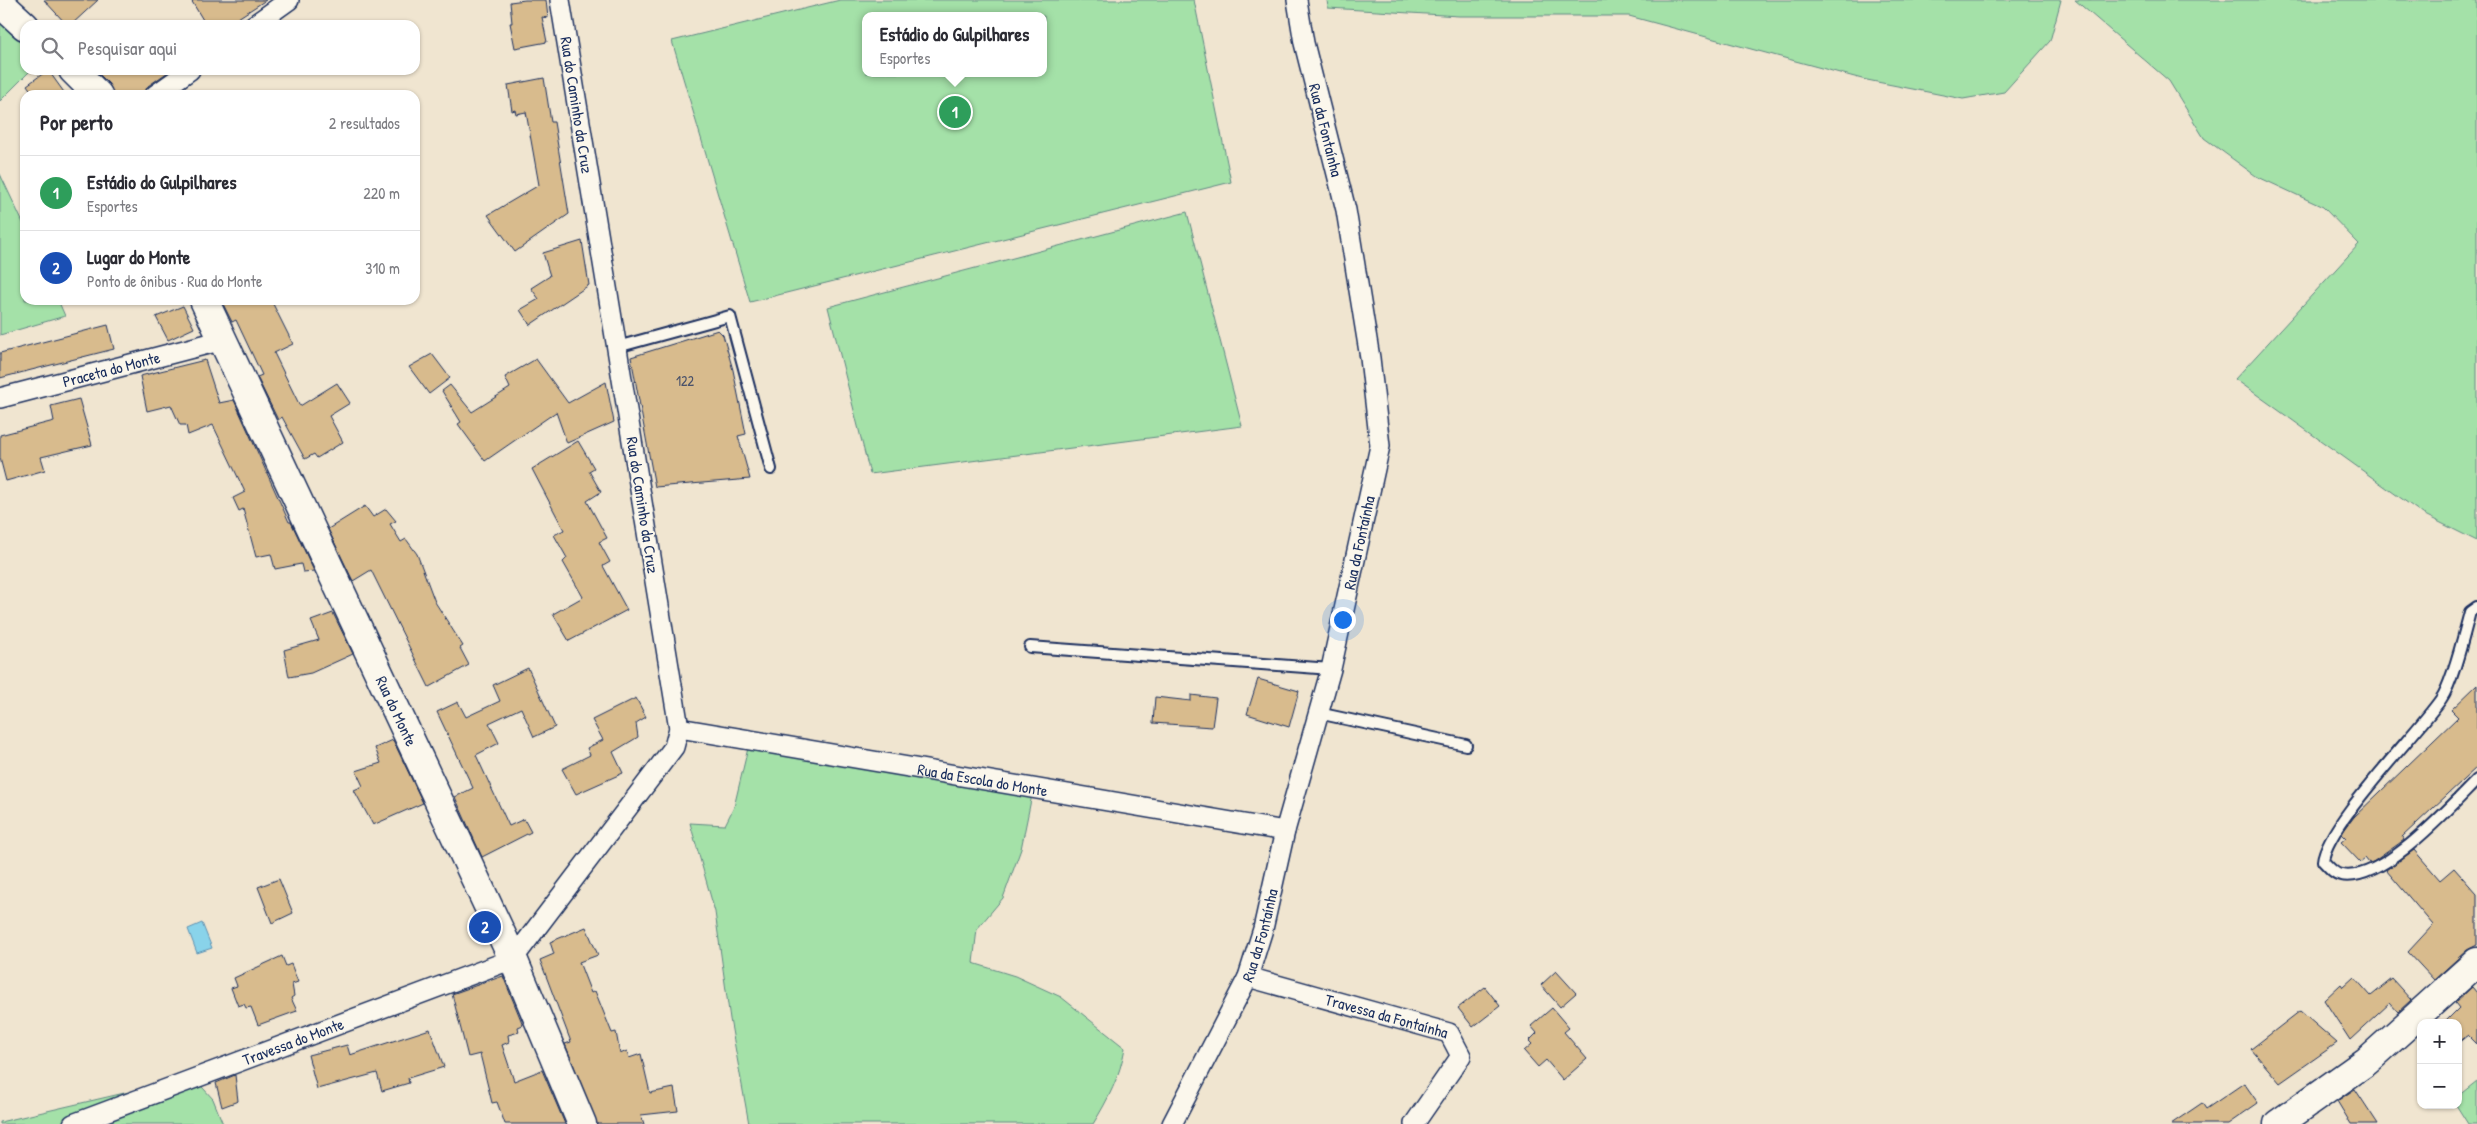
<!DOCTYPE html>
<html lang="pt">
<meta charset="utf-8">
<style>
:root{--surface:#fff;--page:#f7f7f7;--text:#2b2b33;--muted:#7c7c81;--line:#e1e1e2;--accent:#0f766e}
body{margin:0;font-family:"Patrick Hand",sans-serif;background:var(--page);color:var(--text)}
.controls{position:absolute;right:15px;bottom:15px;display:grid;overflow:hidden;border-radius:10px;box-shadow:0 1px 4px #0004}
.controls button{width:45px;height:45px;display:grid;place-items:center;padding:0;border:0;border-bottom:1px solid var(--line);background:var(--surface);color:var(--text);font:25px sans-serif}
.you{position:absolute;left:1342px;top:619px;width:18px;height:18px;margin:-12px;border:4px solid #fff;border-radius:50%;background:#1a73e8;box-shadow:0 0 0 8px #1a73e833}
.badge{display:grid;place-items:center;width:32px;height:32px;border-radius:50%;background:var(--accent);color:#fff;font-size:16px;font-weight:700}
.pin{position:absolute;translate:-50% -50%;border:2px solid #fff;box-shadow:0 1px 5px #0006}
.popup{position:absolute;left:862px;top:12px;width:185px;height:65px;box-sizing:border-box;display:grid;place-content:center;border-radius:10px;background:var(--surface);filter:drop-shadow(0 1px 4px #0005);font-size:16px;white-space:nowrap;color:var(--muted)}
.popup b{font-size:19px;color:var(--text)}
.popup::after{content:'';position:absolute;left:50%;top:100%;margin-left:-10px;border:10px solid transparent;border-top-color:var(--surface)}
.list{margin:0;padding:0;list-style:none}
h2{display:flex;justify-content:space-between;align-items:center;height:65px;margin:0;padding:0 20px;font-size:21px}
h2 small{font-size:16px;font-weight:400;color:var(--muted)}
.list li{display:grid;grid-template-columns:32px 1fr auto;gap:15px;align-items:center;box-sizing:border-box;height:75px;padding:0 20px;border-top:1px solid var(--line)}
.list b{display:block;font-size:19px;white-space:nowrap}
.list p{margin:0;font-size:16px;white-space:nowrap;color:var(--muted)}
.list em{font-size:16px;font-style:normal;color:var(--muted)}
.icon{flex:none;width:28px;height:28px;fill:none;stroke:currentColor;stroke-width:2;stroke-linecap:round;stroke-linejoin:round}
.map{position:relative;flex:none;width:2477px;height:1124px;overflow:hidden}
.search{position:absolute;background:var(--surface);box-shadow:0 1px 4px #0004;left:20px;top:20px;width:400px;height:55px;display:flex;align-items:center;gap:12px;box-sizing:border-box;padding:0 18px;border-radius:15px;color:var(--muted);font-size:19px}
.panel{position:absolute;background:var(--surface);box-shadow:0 1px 4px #0004;left:20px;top:90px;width:400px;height:215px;border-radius:15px}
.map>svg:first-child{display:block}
.green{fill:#a4e1a8;stroke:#608883;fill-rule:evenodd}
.water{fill:#89d3ea;stroke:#5d91b2}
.building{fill:#d8bb8d;stroke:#1b2f5e}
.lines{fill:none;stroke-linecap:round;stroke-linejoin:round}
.lane-casing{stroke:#1b2f5e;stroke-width:14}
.street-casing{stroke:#1b2f5e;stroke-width:22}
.secondary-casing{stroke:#1b2f5e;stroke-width:31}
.lane{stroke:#fbf7ec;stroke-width:10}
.street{stroke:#fbf7ec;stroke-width:19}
.secondary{stroke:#fbf7ec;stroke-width:28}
.labels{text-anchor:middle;stroke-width:4;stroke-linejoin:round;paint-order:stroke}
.number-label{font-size:14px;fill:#4a526a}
.street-label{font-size:16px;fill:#1b2f5e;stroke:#fbf7ec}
</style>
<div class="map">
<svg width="2477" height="1124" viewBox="0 0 2477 1124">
<rect width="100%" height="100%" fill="#f0e5d0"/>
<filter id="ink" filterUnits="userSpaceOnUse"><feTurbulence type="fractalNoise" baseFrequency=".02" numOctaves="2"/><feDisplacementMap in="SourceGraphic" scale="10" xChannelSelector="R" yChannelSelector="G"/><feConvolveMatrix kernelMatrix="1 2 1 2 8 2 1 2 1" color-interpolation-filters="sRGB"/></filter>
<g filter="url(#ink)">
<g class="green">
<path d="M840,0H1194L1231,182L750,302L672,41ZM866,16H1044V73H866Z"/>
<path d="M1327,0H2061L2050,41L2004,92L1963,99L1862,79L1629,16H1459L1328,8Z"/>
<path d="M2075,0H2477V541L2423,514L2235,379L2359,244L2323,207L2256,176L2204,138L2169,81Z"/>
<path d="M0,12L25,34V70H31L0,101Z"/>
<path d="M0,174L25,227V300H58L65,316L0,335Z"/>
<path d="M1187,212L1242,426L870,474L828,307Z"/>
<path d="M748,748L1032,795L1021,849L1003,898L977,929L973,963L1015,976L1061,997L1125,1048C1120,1076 1108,1100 1093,1124H749L730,1019L715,912L690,823L725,825L734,807Z"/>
<path d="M193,1077L213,1099L223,1124H0V1122Z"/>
<path d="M2477,1081V1124H2468L2456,1105H2458V1096Z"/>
</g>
<path class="water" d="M202,923L212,948L197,953L188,929Z"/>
<g class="building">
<path d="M44,0H98L71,25H67Z"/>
<path d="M191,0H266L227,25H206Z"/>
<path d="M525,0H546L548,18L542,17L547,42L515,48L510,23H512L510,2Z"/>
<path d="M48,70L66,95H34L27,85Z"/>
<path d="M95,70H171L148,86L144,95H113L109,84Z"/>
<path d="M544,78L551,122H554L569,214L515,252L488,215L539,185L526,112L516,114L515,110L512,111L508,85Z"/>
<path d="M582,241L589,285L530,325L520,310L539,299L531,288L550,276L543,253Z"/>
<path d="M221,300H271L293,344L274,353L300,406L337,383L350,403L329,416L343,442L317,458L314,454L305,459L282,417L278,420L257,377L262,375L236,320L232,322Z"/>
<path d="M183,306L194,328L168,340L156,317Z"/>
<path d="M108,325L114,349L0,378V353Z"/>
<path d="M718,330L723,335L733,370L746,434L738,436L750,479L655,487L631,357Z"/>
<path d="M432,354L450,378L429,394L409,367Z"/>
<path d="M536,359L568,403L606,382L614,422L567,443L556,412L485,461L458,424L461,422L442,391L450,385L472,412L510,388L505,377Z"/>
<path d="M205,360L219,403L234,400L289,522H291L314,571L303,572L301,564L275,569L271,554L256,557L243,509L239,511L233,498L245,492L213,425L188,435L186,425H180L171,405L147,411L140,376Z"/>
<path d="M79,399L92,445L41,457L45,470L6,481L0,458V435L54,421L51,406Z"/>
<path d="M578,441L594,468L589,471L601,492L587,501L607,538L599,542L610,562L603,566L627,610L569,641L553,614L583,597L563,562L567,558L554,535L564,530L532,469Z"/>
<path d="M365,506L373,517L386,509L396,521L390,524L401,542L406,539L417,554L435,602L463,646L460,648L469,665L429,687L371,570L353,581L328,529Z"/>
<path d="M333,613L353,654L311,673L289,677L284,650L319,640L311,621Z"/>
<path d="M528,668L555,727L534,737L521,708L489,723L499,743L476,755L509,826L524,819L531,832L482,857L455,797L473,788L437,712L458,702L466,717L500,701L493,685Z"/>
<path d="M1258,679L1299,691L1289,727L1247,714Z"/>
<path d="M2477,685V767L2402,837L2404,840L2373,862L2369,863L2365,858L2360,862L2341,842L2346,838L2342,834L2345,829L2354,817L2458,717L2451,710Z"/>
<path d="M1191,695L1216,698L1212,727L1153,723L1155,697L1191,701Z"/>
<path d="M636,698L646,717L636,723L638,737L613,752L623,773L576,794L562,769L590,755L587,748L603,740L592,720Z"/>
<path d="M393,740L423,803L373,825L354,790L363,786L356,771L381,763L375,748Z"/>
<path d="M2414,850L2440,880L2454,868L2477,894V945L2467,950L2434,980L2408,952L2433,925L2386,870Z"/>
<path d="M279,879L293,913L272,923L258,887Z"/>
<path d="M586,927L598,955L579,962L591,993L595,991L612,1033L616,1032L620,1054L627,1051L629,1058L641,1054L650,1093L674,1088L678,1111L641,1115L644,1124H597L565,1044L571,1042L540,960L554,954L550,942Z"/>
<path d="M282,956L286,966L291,964L298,982L292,984L294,996L291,998L297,1011L258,1025L251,1007L246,1008L244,1004L238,1006L231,988L237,986L234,978Z"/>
<path d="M1556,971L1576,993L1560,1007L1541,985Z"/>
<path d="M503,976L523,1025L518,1027L519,1032L508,1035L509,1042L502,1045L514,1081L542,1070L565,1124H505L497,1102L492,1103L480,1054L468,1057L452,994Z"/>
<path d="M2354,977L2371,996L2392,979L2411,1000L2398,1012L2390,1003L2350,1040L2324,1000L2341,984L2343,987Z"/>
<path d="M1485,987L1500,1006L1473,1027L1458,1008Z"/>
<path d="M2472,987L2477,993V1044L2468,1035L2458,1043V1023H2444L2459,1008L2455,1003Z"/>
<path d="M1552,1008L1569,1028L1564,1032L1587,1059L1563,1080L1546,1060L1538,1067L1524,1051L1532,1044L1529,1041L1537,1033L1531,1026Z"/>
<path d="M2300,1011L2337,1043L2280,1083L2251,1049Z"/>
<path d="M430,1029L444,1067L408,1078L409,1083L382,1091L377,1073L317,1089L308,1055L347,1045L350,1055Z"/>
<path d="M235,1075L238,1101L222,1107L216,1083Z"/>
<path d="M2244,1083L2258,1103L2228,1124H2171L2202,1103L2206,1109Z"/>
<path d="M2355,1089L2378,1124H2351L2337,1101Z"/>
</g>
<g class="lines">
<g class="lane-casing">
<g id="lane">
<path d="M617,347L730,316L771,469"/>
<path d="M2477,607L2470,612C2464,634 2453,682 2441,699C2417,734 2326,825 2323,861C2328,866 2334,874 2341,875C2382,884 2450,807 2477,780"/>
<path d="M1030,647L1331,669"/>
<path d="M1318,713L1466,745"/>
</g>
</g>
<g class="street-casing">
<g id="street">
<path d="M254,25L289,0"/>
<path d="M155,95L190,70"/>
<path id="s1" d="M0,398L223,340"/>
<path id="s2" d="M679,728L1285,831"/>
<path id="s3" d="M1248,977L1449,1033L1461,1056L1414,1124"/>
<path id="s4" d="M73,1124L513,959L674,747L679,728L560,0"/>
<path id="s5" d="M1172,1124L1248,977L1263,929L1285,831L1331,669L1380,446L1370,358L1346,210L1304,43L1297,0"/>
</g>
</g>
<g class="secondary-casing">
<g id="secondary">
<path d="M0,3L25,26"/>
<path d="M73,70L98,95"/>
<path id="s6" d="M204,300L513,959L582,1124"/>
<path d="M2278,1124L2367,1061L2477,962"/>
</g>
</g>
<use href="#lane" class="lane"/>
<use href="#street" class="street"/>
<use href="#secondary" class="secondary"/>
</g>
</g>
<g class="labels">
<g class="number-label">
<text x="685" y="386">122</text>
</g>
<g class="street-label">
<text transform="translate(577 105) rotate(81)" y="6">Rua do Caminho da Cruz</text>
<text transform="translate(1326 130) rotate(76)" y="6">Rua da Fontaínha</text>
<text dy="6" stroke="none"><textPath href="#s1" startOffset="115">Praceta do Monte</textPath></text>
<text transform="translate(643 505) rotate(81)" y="6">Rua do Caminho da Cruz</text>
<text dy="6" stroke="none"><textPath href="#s5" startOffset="614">Rua da Fontaínha</textPath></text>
<text dy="6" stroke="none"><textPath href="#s6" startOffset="454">Rua do Monte</textPath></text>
<text dy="6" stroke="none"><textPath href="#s2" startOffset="308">Rua da Escola do Monte</textPath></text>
<text dy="6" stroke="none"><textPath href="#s5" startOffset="209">Rua da Fontaínha</textPath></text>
<text dy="6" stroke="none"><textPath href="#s3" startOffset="144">Travessa da Fontaínha</textPath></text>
<text dy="6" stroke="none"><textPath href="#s4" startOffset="235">Travessa do Monte</textPath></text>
</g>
</g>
</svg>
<div class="controls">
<button>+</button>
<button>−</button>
</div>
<div class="you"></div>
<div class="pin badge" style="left:955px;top:112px;background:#2e9e5b">1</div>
<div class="popup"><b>Estádio do Gulpilhares</b>Esportes</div>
<div class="pin badge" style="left:485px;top:927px;background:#1a4fb4">2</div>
<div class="search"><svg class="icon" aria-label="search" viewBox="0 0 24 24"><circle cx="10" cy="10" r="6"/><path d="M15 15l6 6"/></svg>Pesquisar aqui</div>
<section class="panel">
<h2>Por perto<small>2 resultados</small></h2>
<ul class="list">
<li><span class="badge" style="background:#2e9e5b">1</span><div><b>Estádio do Gulpilhares</b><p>Esportes</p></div><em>220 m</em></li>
<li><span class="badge" style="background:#1a4fb4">2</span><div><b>Lugar do Monte</b><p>Ponto de ônibus · Rua do Monte</p></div><em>310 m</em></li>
</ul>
</section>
</div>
